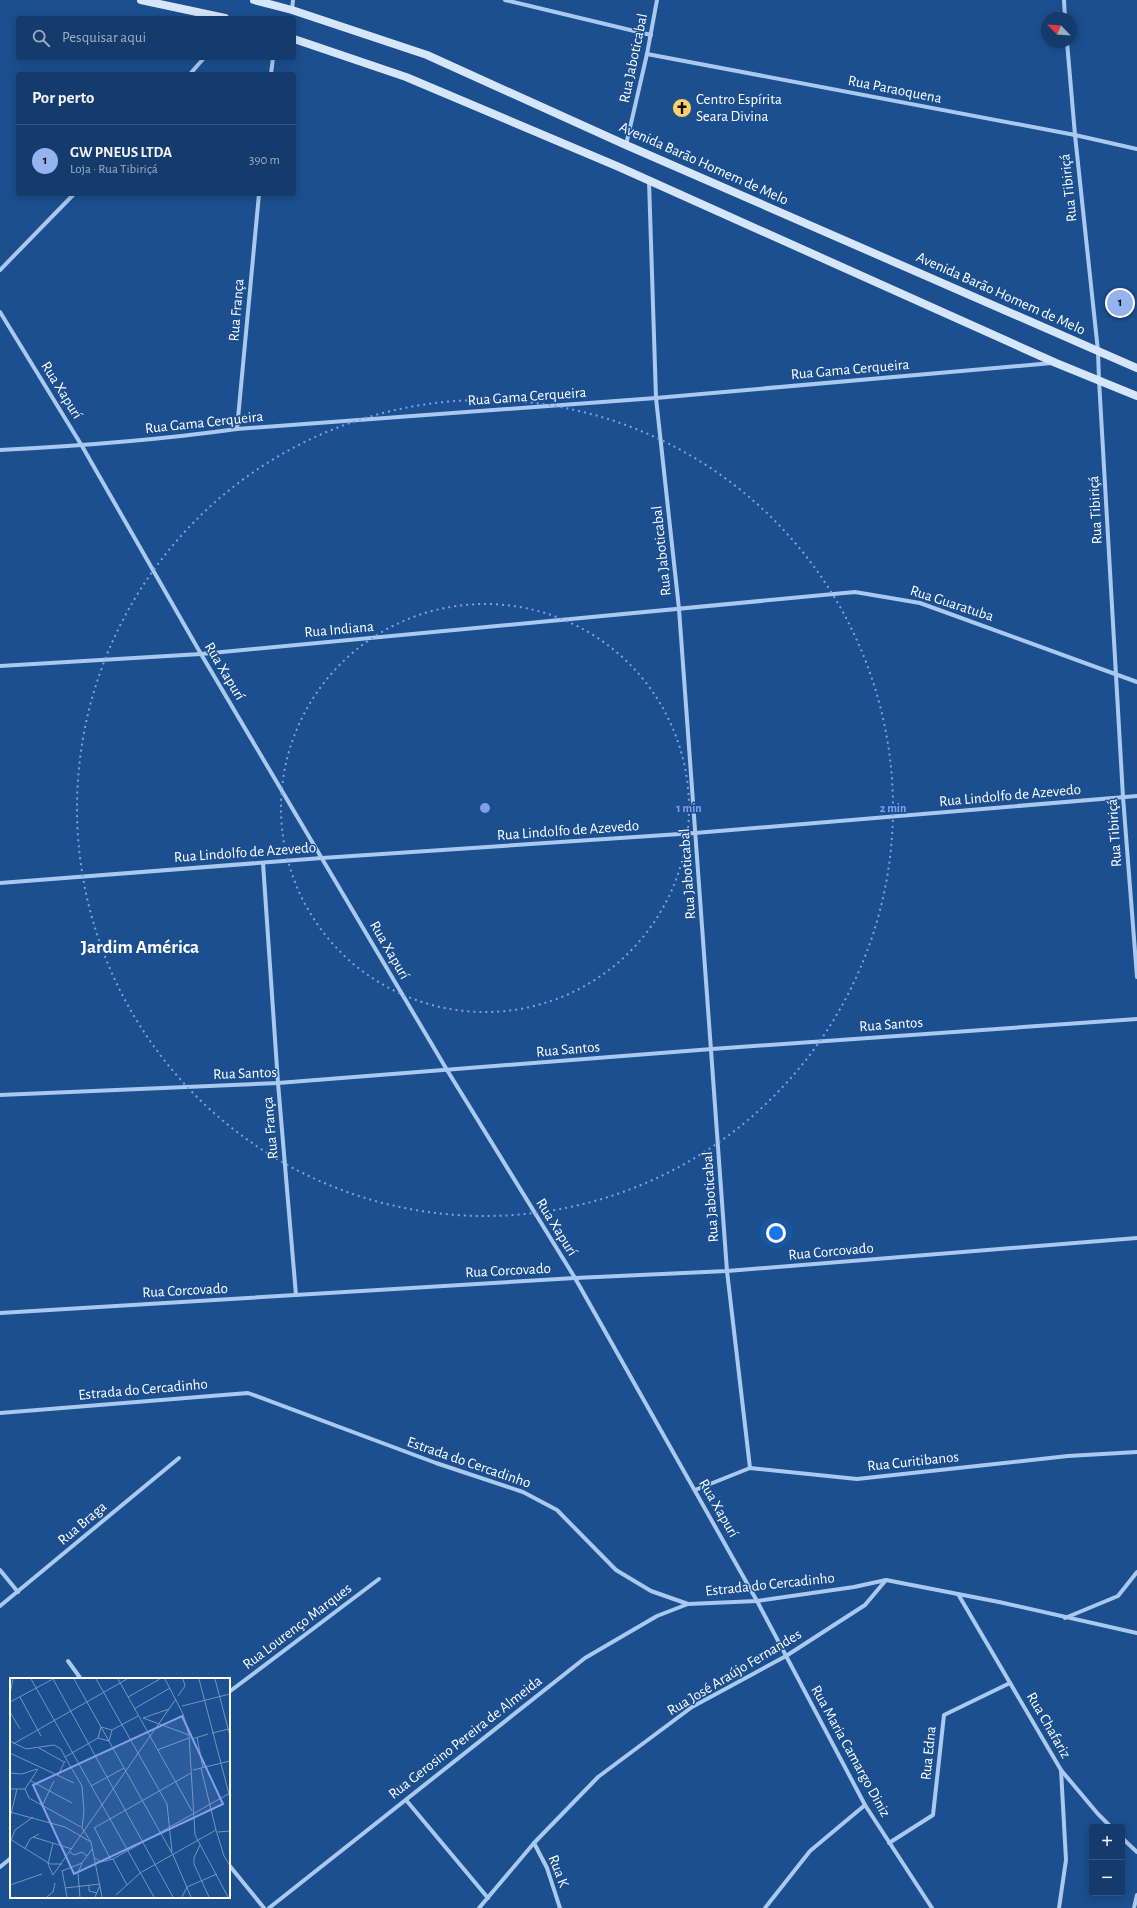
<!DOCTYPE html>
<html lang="pt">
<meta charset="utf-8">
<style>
:root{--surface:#143b6b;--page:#1d4271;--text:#f1f3f6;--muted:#9dadc1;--line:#33557e;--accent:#95b2f1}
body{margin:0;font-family:"Alegreya Sans",sans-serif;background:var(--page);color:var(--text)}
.controls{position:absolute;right:12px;bottom:12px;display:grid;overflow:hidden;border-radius:4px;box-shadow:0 2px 10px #0003}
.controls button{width:36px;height:36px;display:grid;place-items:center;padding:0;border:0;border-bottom:1px solid var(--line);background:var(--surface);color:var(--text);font:20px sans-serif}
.compass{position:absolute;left:1041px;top:12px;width:36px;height:36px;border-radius:50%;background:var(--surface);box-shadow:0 2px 10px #0003;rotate:295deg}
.you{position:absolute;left:776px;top:1233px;width:14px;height:14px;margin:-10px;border:3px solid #fff;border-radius:50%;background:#1a73e8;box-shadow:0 0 0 6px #1a73e833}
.badge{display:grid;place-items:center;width:26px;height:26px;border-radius:50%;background:var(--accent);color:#111;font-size:13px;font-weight:700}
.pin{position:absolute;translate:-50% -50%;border:2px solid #fff;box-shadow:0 1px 4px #0006}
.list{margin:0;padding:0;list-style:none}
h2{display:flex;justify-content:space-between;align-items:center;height:52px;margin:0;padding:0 16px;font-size:17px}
h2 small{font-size:13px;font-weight:400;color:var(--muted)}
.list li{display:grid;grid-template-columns:26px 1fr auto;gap:12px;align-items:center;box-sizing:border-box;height:72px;padding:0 16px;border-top:1px solid var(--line)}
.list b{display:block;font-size:15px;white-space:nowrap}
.list p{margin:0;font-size:13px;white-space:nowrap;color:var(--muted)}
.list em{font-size:13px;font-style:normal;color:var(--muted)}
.icon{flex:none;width:22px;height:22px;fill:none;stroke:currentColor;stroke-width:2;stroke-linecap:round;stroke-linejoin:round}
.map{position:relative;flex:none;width:1137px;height:1908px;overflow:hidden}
.search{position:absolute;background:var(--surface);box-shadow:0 2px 10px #0003;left:16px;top:16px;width:280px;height:44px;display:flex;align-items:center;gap:10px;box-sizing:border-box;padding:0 14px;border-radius:4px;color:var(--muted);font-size:15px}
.panel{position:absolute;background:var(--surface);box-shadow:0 2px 10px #0003;left:16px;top:72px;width:280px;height:124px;border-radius:4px}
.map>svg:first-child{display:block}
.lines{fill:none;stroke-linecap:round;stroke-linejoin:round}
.street{stroke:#a9c9ee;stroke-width:4}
.secondary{stroke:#d6e6fa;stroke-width:8}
.ring{fill:none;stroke:#839eea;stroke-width:2;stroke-dasharray:2 4}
.labels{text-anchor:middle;stroke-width:3;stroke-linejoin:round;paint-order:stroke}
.street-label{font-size:15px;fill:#fff;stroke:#1b4f8f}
.poi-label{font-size:15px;fill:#fff;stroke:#1b4f8f;text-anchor:start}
.district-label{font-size:19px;font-weight:bold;fill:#fff;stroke:#1b4f8f}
.inset-road{fill:none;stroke:#7695bc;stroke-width:1}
.view{fill:#839eea;fill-opacity:0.15;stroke:#839eea;stroke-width:2}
.inset-edge{fill:none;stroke:#fff;stroke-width:2}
.centre{fill:#839eea;stroke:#1b4f8f;stroke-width:2}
.ring-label{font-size:12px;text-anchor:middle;font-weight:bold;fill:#839eea;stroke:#1b4f8f;stroke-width:3;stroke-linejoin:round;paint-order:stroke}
</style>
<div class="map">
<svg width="1137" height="1908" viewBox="0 0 1137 1908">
<rect width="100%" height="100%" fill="#1b4f8f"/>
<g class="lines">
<g class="street">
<path d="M505,0L651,35"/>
<path d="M1064,0L1065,18"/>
<path d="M292,10L293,0"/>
<path d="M1067,42L1075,135L1098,351L1099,380L1123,797L1137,977"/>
<path d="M647,54L1075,135L1137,149"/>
<path d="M190,74L204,58"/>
<path d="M271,74L273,58"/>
<path d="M626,145L647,54L657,0"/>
<path d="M649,181L656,398L679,609L727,1271L750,1468"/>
<path d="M0,270L74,194"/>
<path d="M0,312L82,446L201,654L447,1070L575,1278L757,1601L865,1805L932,1908"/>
<path d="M237,429L259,194"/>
<path d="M0,450C80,446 158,440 237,429L656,398L1052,363"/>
<path d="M0,666L201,654L855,592L920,603L1137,682"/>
<path d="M263,863L278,1083L296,1295"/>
<path d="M0,883L322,858L695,833L1137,796"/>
<path d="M0,1095L278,1083L712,1049L1137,1019"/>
<path d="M0,1313L575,1278L727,1271L1137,1238"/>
<path d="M0,1413L248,1393L436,1463L523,1492L557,1510L616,1570L651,1591L688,1604L757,1601L854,1587L886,1580L999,1602L1137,1633"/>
<path d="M695,1490L750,1468L857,1479L1068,1456L1137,1452"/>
<path d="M0,1570L18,1592"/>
<path d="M958,1594L1061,1770L1066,1860L1059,1908"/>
<path d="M0,1606L179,1458"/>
<path d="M1065,1618L1118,1596L1137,1572"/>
<path d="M68,1661L81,1679"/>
<path d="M229,1692L379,1579"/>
<path d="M1061,1770L1098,1814L1111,1827"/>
<path d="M406,1800L488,1898"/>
<path d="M1122,1838L1137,1852"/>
<path d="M534,1843L547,1868L560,1908"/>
<path d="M889,1843L933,1815L944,1715L1010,1683"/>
<path d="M229,1865L264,1908"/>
<path d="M0,1867L11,1858"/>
<path d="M269,1908L585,1658L657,1616L688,1604"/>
<path d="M479,1908L534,1843L598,1777L692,1707L786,1656L865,1605L886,1580"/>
<path d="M765,1908L810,1851L865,1805"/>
<path d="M1134,1908L1137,1895"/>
</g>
<g class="secondary">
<path d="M141,0L225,18"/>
<path d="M254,0L292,10L427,55L626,145L1137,368"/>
<path d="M294,39L406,77L619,167L1056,363L1137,396"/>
</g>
</g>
<g class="ring">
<circle cx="485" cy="808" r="204"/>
<circle cx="485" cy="808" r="408"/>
</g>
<defs>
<g id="church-disc" transform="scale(1)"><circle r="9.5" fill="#ffd166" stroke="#1b4f8f"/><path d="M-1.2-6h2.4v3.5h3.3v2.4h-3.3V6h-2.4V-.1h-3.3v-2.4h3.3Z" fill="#111"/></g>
</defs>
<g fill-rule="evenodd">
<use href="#church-disc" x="682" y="108"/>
</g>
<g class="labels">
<g class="street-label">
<text transform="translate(633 58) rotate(-78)" y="5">Rua Jaboticabal</text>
<text transform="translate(895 89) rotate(11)" y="5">Rua Paraoquena</text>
<text transform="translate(704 163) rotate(24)" y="5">Avenida Barão Homem de Melo</text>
<text transform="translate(1068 188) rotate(-96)" y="5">Rua Tibiriçá</text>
<text transform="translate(1001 293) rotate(24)" y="5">Avenida Barão Homem de Melo</text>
<text transform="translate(236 310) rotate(-85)" y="5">Rua França</text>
<text transform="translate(850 369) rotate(-5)" y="5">Rua Gama Cerqueira</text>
<text transform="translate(62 390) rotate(58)" y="5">Rua Xapurí</text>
<text transform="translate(527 396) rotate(-4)" y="5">Rua Gama Cerqueira</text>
<text transform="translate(204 422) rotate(-6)" y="5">Rua Gama Cerqueira</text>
<text transform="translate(1095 510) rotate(-93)" y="5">Rua Tibiriçá</text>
<text transform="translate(661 551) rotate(-96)" y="5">Rua Jaboticabal</text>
<text transform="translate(952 603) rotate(18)" y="5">Rua Guaratuba</text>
<text transform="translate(339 629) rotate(-5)" y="5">Rua Indiana</text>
<text transform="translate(225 671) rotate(59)" y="5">Rua Xapurí</text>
<text transform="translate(1010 795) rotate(-5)" y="5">Rua Lindolfo de Azevedo</text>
<text transform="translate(568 830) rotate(-4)" y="5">Rua Lindolfo de Azevedo</text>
<text transform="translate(1114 833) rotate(-94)" y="5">Rua Tibiriçá</text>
<text transform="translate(245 852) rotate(-4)" y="5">Rua Lindolfo de Azevedo</text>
<text transform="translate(687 874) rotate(-94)" y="5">Rua Jaboticabal</text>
<text transform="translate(390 950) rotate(60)" y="5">Rua Xapurí</text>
<text transform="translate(891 1024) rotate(-4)" y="5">Rua Santos</text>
<text transform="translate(568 1049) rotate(-5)" y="5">Rua Santos</text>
<text transform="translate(245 1073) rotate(-2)" y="5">Rua Santos</text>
<text transform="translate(270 1128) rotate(-95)" y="5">Rua França</text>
<text transform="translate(710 1197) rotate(-94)" y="5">Rua Jaboticabal</text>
<text transform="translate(557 1227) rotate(58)" y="5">Rua Xapurí</text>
<text transform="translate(831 1251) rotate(-5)" y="5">Rua Corcovado</text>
<text transform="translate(508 1270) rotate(-3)" y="5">Rua Corcovado</text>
<text transform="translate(185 1290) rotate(-3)" y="5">Rua Corcovado</text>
<text transform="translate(143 1389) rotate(-5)" y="5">Estrada do Cercadinho</text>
<text transform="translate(913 1461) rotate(-6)" y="5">Rua Curitibanos</text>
<text transform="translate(469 1462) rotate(19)" y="5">Estrada do Cercadinho</text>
<text transform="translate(719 1508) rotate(60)" y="5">Rua Xapurí</text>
<text transform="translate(82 1523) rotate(-40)" y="5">Rua Braga</text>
<text transform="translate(770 1584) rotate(-6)" y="5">Estrada do Cercadinho</text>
<text transform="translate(297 1626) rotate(-37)" y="5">Rua Lourenço Marques</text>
<text transform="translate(734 1672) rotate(-31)" y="5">Rua José Araújo Fernandes</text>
<text transform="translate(1049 1725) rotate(60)" y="5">Rua Chafariz</text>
<text transform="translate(465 1737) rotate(-38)" y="5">Rua Gerosino Pereira de Almeida</text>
<text transform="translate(851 1751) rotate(61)" y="5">Rua Maria Camargo Diniz</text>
<text transform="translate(928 1753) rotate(-84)" y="5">Rua Edna</text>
<text transform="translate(559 1871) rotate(69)" y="5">Rua K</text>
</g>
<g class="poi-label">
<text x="696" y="104">Centro Espírita<tspan x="696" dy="17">Seara Divina</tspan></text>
</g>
<g class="district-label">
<text x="140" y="953">Jardim América</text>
</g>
</g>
<g transform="translate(10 1678)">
<rect width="220" height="220" fill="#1b4f8f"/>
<path class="inset-road" d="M21,1L144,219M43,1L163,219M64,1L163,177L181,219M86,1L157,126L162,174M108,1L182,133M155,1L173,36L179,57L185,157L218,219M189,1L220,120M205,1L220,58M0,16L3,1M168,18L175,8L173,1M10,19L31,58M118,19L150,1M0,24L43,1M172,28L220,16M124,31L160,10M0,34L10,51M133,40L179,57M133,40L159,31M91,49L102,52L99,63L88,60ZM102,52L128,38M202,55L219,51M187,59L193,90M182,61L198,56M0,63L16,71L44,67L51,71L55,79L72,108L74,133L72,150L81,164L92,219M3,66L117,1M29,70L54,84M147,72L179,60M0,75L64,105M55,79L88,60M191,90L206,152M183,92L220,83M0,95L12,96L27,91M48,97L55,83M21,103L62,125M81,108L114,90M0,111H15M15,111L19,120L71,149M15,111L28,91M32,128L44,103M0,134L55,149L81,164M0,140L7,111M84,149L101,182M84,150L181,95M206,152L214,178L220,188M208,154L220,153M23,159L62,171M0,161L40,186H52M1,162L5,152L23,139M43,165L38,186L43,197L166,21M190,167L184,180V186L199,219M15,171L20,161L29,156M60,174L64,177L72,174L77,178M85,180L91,184L103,181L220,115M103,181L117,207M52,192L57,219M52,193L72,185L82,171M0,207L32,196M79,208V213L87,215M55,210L90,206M106,217L130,195L206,152M37,219L43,214L45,205M70,219L68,195L72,185M85,219L90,207M172,219L177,209L207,196"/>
<path class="view" d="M172,38L213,126L64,196L23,107Z"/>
<rect width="220" height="220" class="inset-edge"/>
</g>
<circle cx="485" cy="808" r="6" class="centre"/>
<g class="ring-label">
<text x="689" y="812">1 min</text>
<text x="893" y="812">2 min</text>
</g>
</svg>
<div class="controls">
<button>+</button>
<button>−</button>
</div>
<svg class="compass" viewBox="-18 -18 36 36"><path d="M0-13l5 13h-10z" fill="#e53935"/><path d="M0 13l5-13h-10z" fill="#9dadc1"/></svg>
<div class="you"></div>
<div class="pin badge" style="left:1120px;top:303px">1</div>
<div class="search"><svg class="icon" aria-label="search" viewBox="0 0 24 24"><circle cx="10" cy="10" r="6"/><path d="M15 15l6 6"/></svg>Pesquisar aqui</div>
<section class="panel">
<h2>Por perto<small></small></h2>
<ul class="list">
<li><span class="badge">1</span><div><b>GW PNEUS LTDA</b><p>Loja · Rua Tibiriçá</p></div><em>390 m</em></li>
</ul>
</section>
</div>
